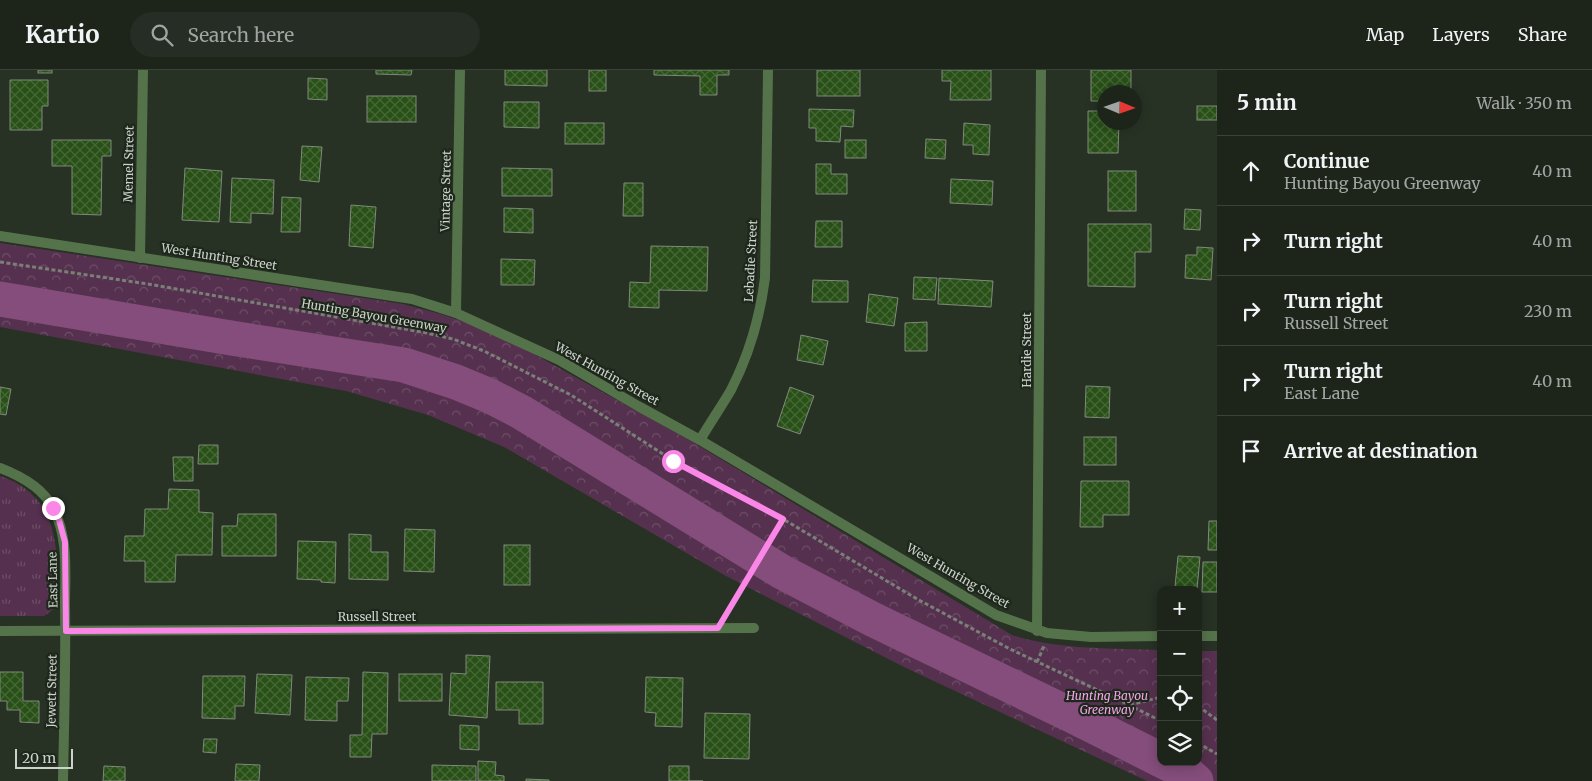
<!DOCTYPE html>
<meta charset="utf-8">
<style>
:root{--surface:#1d251b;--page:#252d24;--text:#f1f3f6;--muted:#a0a5a3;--line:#3b423a}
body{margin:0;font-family:Merriweather,serif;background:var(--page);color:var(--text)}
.controls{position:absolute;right:15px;bottom:15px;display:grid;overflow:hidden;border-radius:10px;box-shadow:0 2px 12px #0003}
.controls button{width:45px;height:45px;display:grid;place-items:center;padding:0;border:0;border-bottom:1px solid var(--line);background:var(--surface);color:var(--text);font:25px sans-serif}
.compass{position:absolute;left:1097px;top:15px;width:45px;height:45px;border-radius:50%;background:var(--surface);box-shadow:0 2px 12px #0003;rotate:92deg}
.scale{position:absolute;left:15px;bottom:12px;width:58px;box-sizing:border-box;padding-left:5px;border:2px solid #cdd3cb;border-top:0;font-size:14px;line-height:18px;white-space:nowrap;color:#cdd3cb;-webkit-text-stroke:4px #1e271b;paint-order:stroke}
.stop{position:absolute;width:15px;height:15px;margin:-11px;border:4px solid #fa87e7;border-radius:50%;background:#fff}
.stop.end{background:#fa87e7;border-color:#fff;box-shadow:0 1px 5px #0008}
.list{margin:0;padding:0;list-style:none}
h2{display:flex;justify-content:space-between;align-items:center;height:65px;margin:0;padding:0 20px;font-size:21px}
h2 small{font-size:16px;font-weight:400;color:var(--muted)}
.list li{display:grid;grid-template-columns:32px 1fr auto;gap:15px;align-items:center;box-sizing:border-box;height:70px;padding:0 20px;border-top:1px solid var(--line)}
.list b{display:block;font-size:19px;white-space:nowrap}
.list p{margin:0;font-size:16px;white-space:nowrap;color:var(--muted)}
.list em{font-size:16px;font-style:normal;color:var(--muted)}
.icon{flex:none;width:28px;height:28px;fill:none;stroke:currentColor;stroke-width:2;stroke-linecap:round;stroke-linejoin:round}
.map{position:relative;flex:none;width:1217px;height:711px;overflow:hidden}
header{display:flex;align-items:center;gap:30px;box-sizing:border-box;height:70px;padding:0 25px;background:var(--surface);border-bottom:1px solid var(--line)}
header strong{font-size:24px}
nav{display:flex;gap:28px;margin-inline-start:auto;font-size:18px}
.search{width:350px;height:45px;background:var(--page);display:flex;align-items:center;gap:12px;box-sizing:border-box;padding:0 18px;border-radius:28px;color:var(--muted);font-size:19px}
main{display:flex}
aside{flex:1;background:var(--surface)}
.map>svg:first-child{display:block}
.grass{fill:url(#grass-tufts)}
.park{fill:url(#park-crowns)}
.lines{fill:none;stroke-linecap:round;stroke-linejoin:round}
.river{stroke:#844d7b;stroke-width:35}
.building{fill:url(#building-cross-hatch);stroke:#7e8a7a}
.path{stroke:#798177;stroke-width:3;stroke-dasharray:4 2.5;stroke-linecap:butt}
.street{stroke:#55734a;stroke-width:10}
.route{stroke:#fa87e7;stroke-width:6}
.labels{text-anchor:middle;stroke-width:4.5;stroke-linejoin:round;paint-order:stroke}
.street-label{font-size:12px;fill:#cdd3cb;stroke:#1e271b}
.park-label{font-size:12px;font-style:italic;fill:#f7a5e8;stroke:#1e271b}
</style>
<header>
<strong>Kartio</strong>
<div class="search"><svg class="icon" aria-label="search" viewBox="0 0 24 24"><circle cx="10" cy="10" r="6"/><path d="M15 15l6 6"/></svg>Search here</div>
<nav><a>Map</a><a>Layers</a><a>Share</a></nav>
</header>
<main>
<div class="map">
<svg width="1217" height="711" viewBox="0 0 1217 711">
<defs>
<pattern id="grass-tufts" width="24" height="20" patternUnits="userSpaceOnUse" patternTransform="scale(1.25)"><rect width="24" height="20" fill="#56314f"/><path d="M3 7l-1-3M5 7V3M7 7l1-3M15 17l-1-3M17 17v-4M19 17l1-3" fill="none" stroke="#6d4e67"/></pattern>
<pattern id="park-crowns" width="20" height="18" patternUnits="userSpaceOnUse" patternTransform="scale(1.25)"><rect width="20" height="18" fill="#56314f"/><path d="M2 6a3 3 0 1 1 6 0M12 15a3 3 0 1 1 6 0" fill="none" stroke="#6d4e67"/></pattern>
<pattern id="building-cross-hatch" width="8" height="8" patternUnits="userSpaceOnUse" patternTransform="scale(1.25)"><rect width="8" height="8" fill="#285017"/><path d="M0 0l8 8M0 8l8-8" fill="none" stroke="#466837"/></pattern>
</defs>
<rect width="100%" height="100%" fill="#273124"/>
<path class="grass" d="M0,406C60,426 57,479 59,532L50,542L44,546H0Z"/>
<path class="park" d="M0,173L403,234L437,243L462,251L532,283L689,370L1012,565C1060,580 1111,578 1161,580V692H1198V581H1217V711H1147L904,597L726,506L504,377L428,345L346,321L0,257Z"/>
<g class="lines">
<g class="river">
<path d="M0,229L231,268L404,295L456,312L490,326L521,342L782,502L874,550L1071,645L1161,690"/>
<path d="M1165,692L1187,703L1196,711"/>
</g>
</g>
<g class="building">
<rect x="38" y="0" width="14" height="3"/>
<path d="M376,0H412L411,5L376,4Z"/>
<path d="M505,0H547V16L505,15Z"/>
<rect x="589" y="0" width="17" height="21"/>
<path d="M654,0H729V5H717V25H700V6L654,5Z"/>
<rect x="817" y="0" width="43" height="26"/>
<path d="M942,0H991V30H950L951,11H942Z"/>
<path d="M1091,0H1131V22H1104V31H1091Z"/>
<path d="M308,8L327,9V30L308,29Z"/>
<path d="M10,10H48V36H42V60H10Z"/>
<rect x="367" y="26" width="49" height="26"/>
<path d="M504,32H539V58L504,57Z"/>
<rect x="1197" y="36" width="20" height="14"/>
<path d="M809,39L854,40L853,57L841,56L840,72L816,71V58H809Z"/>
<path d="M1088,41H1104V52H1119L1118,83H1088Z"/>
<rect x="565" y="53" width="39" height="21"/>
<path d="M964,53L990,55L989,85L973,84V75H963Z"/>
<path d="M926,69L946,70L945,89L925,88Z"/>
<path d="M52,70H111V86H102L101,145L72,144V96H52Z"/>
<rect x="845" y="70" width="21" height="18"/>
<path d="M302,76L322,77L319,112L300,110Z"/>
<path d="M816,94H831V104H847V124H816Z"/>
<path d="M185,98L222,101L219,152L182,150Z"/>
<path d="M502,98L552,99V126H502Z"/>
<rect x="1108" y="101" width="28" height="40"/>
<path d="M232,108L274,110L273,144L251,143V153L230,152Z"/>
<path d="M951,109L993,111L992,135L950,133Z"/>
<path d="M624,113H643V146H623Z"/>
<path d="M282,127L301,128L300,162H281Z"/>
<path d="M351,135L376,137L373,178L349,176Z"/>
<path d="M504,138L533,139V163L504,162Z"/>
<path d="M1185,139L1201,140L1200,160L1184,159Z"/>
<path d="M816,151H842V177H815Z"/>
<path d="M1088,154H1151V182H1135V217L1088,216Z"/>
<path d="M651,176L708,177L707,221L659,220V238L629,237L630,212L650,213Z"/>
<path d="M1197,177L1213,178L1211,210L1185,208L1186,185H1197Z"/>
<path d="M501,189L535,190L534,215H501Z"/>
<path d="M914,207L937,208L935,230L913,229Z"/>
<path d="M939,208L993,211L991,237L938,234Z"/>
<path d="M813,210L848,211V232H812Z"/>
<path d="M869,224L898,228L894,256L866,252Z"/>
<path d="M927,252V281H905V253Z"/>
<path d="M801,265L828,271L823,295L797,290Z"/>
<path d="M1086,316L1110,317L1109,348L1085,347Z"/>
<path d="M0,317L11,319L6,345L0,344Z"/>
<path d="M790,317L814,326L800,364L777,356Z"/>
<rect x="1084" y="367" width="32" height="28"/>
<path d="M199,375H218V394H198Z"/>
<path d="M173,387H193V411H174Z"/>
<path d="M1081,411H1129V445H1103V457H1080Z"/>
<path d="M169,419L199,420V442L213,443L212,485H176L175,512H145V491H124L125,466H144L145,439H168Z"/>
<path d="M238,444H276V486H222V456H237Z"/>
<path d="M1209,451H1217V480H1208Z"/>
<path d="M405,459L435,460L434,502L404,501Z"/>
<path d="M349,464L371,465V482H388V510L349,509Z"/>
<path d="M298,471L336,472L335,513L321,512V510L297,509Z"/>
<rect x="504" y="475" width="26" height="40"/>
<path d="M1178,486L1200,487L1197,519L1175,517Z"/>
<path d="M1203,492H1217V522H1202Z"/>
<path d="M466,585L490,586L487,648L449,645L451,603L466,604Z"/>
<path d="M0,602H23V631H39V653L20,652V640H7V631H0Z"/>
<path d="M363,602L388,603L387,664H372L371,687H350V665H362Z"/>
<path d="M257,604L292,605L290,645L255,643Z"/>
<rect x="399" y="604" width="43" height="27"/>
<path d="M203,606H245L244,636H235V649L202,648Z"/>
<path d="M306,607L349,608L348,631H337V651L305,650Z"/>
<path d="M646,607L683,608L682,657L655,656L656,643L645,642Z"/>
<path d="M496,612H543V654H519V640H496Z"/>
<path d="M705,643L750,644L749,689L704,688Z"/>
<path d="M460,655L479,656V680L460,679Z"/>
<path d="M204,669H217L216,683L203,682Z"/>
<path d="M478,691L496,692L495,705L504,706V711H478Z"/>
<path d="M236,694L260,695L259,711H235Z"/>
<path d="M432,695L476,696V711H432Z"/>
<path d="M104,696L125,697V711H103Z"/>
<path d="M669,696H689V711H703H669Z"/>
<path d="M526,709L549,710V711H526Z"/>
</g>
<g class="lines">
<g class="path">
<path d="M0,192L148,214L422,262L453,269L484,281L571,325L688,400L783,449L917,529L1010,579L1121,631L1161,651"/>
<path d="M725,545L783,449"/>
<path d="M1037,592L1044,576"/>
<path d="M1130,635L1161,627"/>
<path d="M1198,636L1217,650"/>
<path d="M1198,673L1217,684"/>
</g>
<g class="street">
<path d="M0,166L412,229L456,243L559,290L638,336L700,370L996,545L1047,563L1091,567L1161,566"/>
<path d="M140,188L143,0"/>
<path d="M456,243L460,0"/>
<path d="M700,370C710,353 721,337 731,320C749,285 760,247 765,208L768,0"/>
<path d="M0,398C21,406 43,418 53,438C69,468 65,503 65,535C66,594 64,653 63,711"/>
<path d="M0,561L754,558"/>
<path d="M1037,561L1041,0"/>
<path d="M1198,566H1217"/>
</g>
</g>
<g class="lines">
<path class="route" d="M53,438L59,450L65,472L66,561L718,558L783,449L673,391"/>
</g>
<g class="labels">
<g class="street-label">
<text transform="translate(129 94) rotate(-89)" y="4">Memel Street</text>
<text transform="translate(446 121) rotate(-89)" y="4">Vintage Street</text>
<text transform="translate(219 187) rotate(9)" y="4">West Hunting Street</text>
<text transform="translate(751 191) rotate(-87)" y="4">Lebadie Street</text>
<text transform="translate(374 246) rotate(10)" y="4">Hunting Bayou Greenway</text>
<text transform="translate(1027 280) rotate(-90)" y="4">Hardie Street</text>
<text transform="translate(607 304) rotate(29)" y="4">West Hunting Street</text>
<text transform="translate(958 506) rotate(30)" y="4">West Hunting Street</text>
<text transform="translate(53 510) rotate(-91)" y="4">East Lane</text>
<text x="377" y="551">Russell Street</text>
<text transform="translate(52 621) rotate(-89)" y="4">Jewett Street</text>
</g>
<g class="park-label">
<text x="1107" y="630">Hunting Bayou<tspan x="1107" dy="14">Greenway</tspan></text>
</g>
</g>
</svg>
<div class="controls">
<button>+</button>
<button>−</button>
<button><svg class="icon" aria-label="locate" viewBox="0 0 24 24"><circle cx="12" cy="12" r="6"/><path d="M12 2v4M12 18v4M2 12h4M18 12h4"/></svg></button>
<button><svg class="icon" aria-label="layers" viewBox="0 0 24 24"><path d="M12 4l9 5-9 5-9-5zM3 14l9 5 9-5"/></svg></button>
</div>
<svg class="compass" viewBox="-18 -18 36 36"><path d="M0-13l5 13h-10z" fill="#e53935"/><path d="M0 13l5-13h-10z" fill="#a0a5a3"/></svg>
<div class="scale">20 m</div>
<div class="stop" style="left:673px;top:391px"></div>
<div class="stop end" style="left:53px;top:438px"></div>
</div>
<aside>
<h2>5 min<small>Walk · 350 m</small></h2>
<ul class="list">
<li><svg class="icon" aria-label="ahead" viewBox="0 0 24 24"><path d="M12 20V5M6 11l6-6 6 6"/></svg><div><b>Continue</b><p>Hunting Bayou Greenway</p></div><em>40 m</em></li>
<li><svg class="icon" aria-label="right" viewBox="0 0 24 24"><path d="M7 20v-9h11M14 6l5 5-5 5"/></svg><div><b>Turn right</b></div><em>40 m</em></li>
<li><svg class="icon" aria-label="right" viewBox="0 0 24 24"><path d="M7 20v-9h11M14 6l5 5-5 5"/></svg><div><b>Turn right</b><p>Russell Street</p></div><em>230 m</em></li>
<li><svg class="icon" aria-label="right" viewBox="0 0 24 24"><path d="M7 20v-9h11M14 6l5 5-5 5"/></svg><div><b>Turn right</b><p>East Lane</p></div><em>40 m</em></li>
<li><svg class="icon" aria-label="arrive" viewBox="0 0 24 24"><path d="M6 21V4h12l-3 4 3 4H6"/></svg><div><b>Arrive at destination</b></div></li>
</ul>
</aside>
</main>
